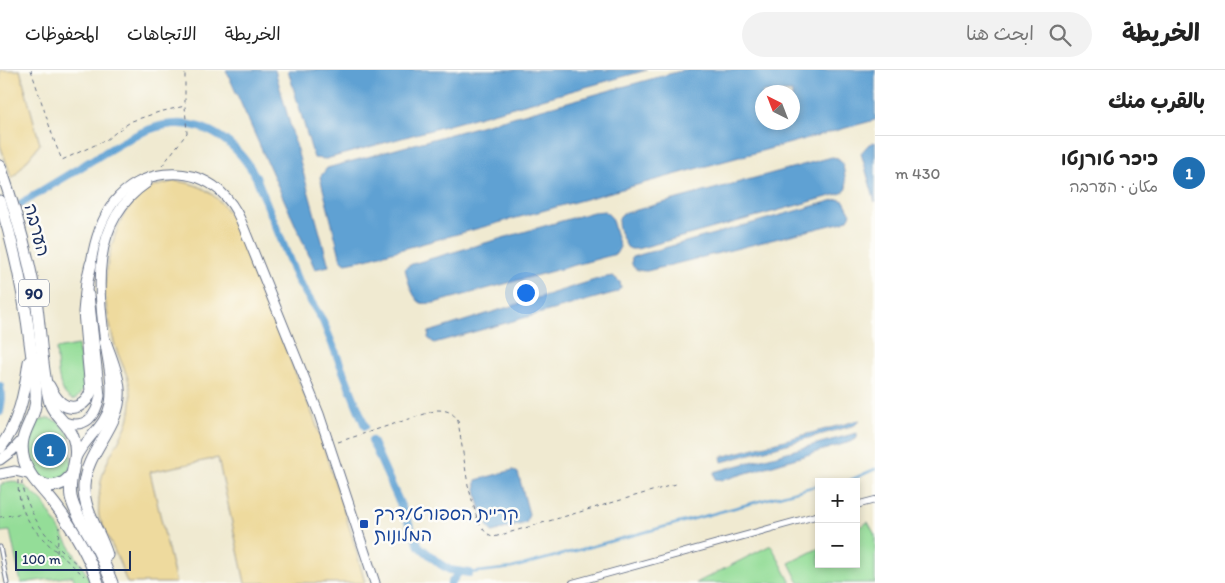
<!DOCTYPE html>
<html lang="ar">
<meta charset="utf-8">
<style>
:root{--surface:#fff;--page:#f2f2f2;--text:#222;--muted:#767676;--line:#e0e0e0;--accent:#1f6fb2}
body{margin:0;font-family:Itim,"Playpen Sans Arabic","Playpen Sans Hebrew",sans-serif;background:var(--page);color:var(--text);direction:rtl}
.controls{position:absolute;right:15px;bottom:15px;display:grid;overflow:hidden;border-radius:0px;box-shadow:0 2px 8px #0003}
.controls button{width:45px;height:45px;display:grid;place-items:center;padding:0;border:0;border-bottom:1px solid var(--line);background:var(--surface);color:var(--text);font:25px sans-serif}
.compass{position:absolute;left:755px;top:15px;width:45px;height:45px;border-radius:50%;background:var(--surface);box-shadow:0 2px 8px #0003;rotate:318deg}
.scale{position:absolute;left:15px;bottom:12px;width:116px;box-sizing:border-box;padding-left:5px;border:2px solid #1b2f5e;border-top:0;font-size:14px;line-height:18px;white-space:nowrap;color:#1b2f5e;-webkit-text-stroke:4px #fdfcf7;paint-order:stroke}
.you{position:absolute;left:525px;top:222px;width:18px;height:18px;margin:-12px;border:4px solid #fff;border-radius:50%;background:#1a73e8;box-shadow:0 0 0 8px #1a73e833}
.badge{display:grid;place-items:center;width:32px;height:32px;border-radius:50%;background:var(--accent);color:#fff;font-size:16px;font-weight:700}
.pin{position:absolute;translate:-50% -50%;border:2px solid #fff;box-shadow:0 1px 5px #0006}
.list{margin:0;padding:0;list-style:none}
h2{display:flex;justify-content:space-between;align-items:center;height:65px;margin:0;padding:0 20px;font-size:21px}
h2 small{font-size:16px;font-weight:400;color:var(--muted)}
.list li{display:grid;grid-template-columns:32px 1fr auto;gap:15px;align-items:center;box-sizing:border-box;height:75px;padding:0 20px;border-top:1px solid var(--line)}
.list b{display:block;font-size:19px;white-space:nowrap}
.list p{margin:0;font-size:16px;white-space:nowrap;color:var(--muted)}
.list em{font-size:16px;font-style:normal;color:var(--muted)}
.icon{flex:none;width:28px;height:28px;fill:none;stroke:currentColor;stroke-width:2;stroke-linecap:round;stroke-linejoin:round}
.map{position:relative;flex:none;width:875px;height:513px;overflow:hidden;direction:ltr}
header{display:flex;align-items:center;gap:30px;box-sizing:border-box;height:70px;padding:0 25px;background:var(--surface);border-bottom:1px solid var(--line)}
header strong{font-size:24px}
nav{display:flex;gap:28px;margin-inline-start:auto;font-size:18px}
.search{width:350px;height:45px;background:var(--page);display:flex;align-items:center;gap:12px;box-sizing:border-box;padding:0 18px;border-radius:28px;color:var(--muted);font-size:19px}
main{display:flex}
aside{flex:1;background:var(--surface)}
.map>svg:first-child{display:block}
.green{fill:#94dd98;stroke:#58867b}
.sand{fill:#eeda9e;stroke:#84847e}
.water{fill:#5fa1d3;stroke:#3d6898;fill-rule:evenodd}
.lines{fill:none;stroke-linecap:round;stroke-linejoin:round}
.stream{stroke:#5fa1d3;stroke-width:2.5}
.canal{stroke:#5fa1d3;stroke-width:8}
.lane-casing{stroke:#667086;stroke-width:5}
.street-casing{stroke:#667086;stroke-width:8}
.secondary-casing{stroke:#667086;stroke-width:11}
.highway-casing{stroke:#667086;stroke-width:13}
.path{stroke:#667086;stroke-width:1;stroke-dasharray:4 4;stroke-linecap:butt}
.lane{stroke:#fff;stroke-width:3}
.street{stroke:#fff;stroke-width:6}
.secondary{stroke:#fff;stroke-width:9}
.highway{stroke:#fff;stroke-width:11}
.transit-dot{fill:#1a4fb4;stroke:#fdfcf7;stroke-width:2}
.labels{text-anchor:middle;stroke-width:5;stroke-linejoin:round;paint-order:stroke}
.shield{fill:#fdfcf7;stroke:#5f6c8c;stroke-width:1}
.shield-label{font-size:16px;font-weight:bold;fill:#1b2f5e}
.street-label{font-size:18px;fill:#1b2f5e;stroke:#fdfcf7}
.transit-label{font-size:18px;fill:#164399;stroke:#fdfcf7;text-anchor:start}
</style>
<header>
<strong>الخريطة</strong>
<div class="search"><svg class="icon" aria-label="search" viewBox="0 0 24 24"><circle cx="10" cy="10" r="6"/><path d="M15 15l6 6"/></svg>ابحث هنا</div>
<nav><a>الخريطة</a><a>الاتجاهات</a><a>المحفوظات</a></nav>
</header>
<main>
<aside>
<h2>بالقرب منك<small></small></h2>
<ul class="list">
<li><span class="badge">1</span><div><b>כיכר טורנטו</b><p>مكان · הערבה</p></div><em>430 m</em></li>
</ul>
</aside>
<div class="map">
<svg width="875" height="513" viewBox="0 0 875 513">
<rect width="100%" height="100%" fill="#fdfcf7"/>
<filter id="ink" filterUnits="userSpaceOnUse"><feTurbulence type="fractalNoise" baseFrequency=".02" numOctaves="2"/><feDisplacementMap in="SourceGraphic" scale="10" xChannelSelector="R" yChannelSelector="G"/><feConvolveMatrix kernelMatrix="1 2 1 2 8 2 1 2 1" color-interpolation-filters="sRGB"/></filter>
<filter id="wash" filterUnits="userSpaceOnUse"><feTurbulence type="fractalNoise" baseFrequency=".0096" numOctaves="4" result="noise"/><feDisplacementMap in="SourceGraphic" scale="20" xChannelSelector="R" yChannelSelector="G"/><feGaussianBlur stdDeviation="1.12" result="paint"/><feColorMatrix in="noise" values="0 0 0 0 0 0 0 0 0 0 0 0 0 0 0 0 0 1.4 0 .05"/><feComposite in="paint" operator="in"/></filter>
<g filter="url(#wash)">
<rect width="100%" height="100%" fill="#f0ead1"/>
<g class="green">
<path d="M78,275L84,318L78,327L74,330C56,325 58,294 56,279Z"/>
<path d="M47,348L59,352L69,364L72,395L62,411L40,410L28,394L27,362L35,352Z"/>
<path d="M13,411L25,416L43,432L92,513H75L73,506L21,513L10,461L0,462V415L7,412Z"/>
<path d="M868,452L875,465V513H799L789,493L819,478V494H856V459Z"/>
<path d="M771,475L791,513H696Z"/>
</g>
<g class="sand">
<path d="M0,0H20L40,74L12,109L0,75Z"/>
<path d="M175,111C204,114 217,125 233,149L315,351L353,469L365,513H245L218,388L150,402L176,513H127L119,491L99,447C98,440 99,435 99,428C100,416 101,407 106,395C115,372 130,360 131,333C133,308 118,291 113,268C110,255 106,240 105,226C104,195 116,142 143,122C152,116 165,114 175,111Z"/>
</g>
<g class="water">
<path d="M226,0H275L329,196L315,199Z"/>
<path d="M288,0H647L326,89L314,88Z"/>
<path d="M684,0H875V50L366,189L346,193L341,190L320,107L327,98ZM762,22H792V52H762Z"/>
<path d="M875,72V132L861,83L869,74Z"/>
<path d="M832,87L838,88L843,95L847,119L842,123L637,179H631L627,177C622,166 613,153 622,144Z"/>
<path d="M838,129L844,131L851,144L848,149L843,152L647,201C637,201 630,199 632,187Z"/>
<path d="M605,141L611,147L620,177L616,184L434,233C430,233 425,234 421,233C412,228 407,208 405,198L412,194L593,142Z"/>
<path d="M613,206L620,212L621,218L617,222L434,273L428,268L429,262L601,208Z"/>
<path d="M860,350L855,355L722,392L721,387Z"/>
<path d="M857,363V368L850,372L723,410L715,409L714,402Z"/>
<path d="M513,400L518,403L529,444L526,453L492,462C484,455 474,421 476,410Z"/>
</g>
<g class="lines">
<g class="stream">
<path d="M846,412L875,399"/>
<path d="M469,503L512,498L819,415"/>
</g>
<g class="canal">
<path d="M22,133C46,118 70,104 94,89C111,79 129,67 148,60C194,42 233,66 256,107L297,209L323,251L365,356"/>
<path d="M0,316L2,328L0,342"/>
<path d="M372,371L419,476L440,494L450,500L469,503"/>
<path d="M451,513L459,502"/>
</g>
</g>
</g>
<g filter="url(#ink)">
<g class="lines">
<g class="lane-casing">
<path id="lane" d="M0,477L7,513"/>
</g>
<g class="street-casing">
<g id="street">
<path d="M856,435L875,430"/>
<path d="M573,513L819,445"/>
</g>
</g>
<g class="secondary-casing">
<g id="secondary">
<path d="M90,200C93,176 99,152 114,132C139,100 188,94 219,120C229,129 236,139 241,151L319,344L375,513"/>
<path d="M64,352C86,359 96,347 100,326L89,225"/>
<path d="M76,388C85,368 106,356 110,334C113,316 109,298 106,280C98,221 89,152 147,113"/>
<path d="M0,390L12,381L22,370"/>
<path d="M0,404L15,401L31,405"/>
</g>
</g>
<g class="highway-casing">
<g id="highway">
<path d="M0,96C16,142 30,189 37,237C41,269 42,302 50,333C55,347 68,353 73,367C81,389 67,405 71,427C74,442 84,455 91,468C100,482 106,498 112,513"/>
<path d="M0,131C15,179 25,229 31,280C33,295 36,310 36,325C37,352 16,361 24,390C29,408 46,422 56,436C74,460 89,485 98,513"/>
<path d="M105,271C110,286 118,303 119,319C122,356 86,380 84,416C83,440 100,462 107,485"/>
<path d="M49,316C52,322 56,329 61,333C74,343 87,334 91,321L84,242L87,211L91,194"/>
<path d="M0,378C19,354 25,321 29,292"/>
<path d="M38,412C52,419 63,416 72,404"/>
</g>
</g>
<g class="path">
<path d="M31,0L55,73L62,90L106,70L120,59L132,51L159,42L185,36"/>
<path d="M162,96L187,63L185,36V0"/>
<path d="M338,372L437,340C447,340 453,342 458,351L468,415L478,452L486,463L494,467L676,414"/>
<path d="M18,410C17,459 55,477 85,507"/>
<path d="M22,411C21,418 25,426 28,433C40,464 58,478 83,499"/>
<path d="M0,447L24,443"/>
<path d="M57,483L59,457"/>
</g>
<use href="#lane" class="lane"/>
<use href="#street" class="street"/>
<use href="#secondary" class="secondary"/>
<use href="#highway" class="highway"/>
</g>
</g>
<rect class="transit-dot" x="359" y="449" width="10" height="10" rx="2.5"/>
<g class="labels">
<rect class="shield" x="19" y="209.5" width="30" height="27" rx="4"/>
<g class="shield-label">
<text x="34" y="229">90</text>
</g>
<g class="street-label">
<text transform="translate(37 160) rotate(75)" y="6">הערבה</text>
</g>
<g class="transit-label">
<text x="374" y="450">קריית הספורט/דרך<tspan x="374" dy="21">המלונות</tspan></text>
</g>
</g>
</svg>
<div class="controls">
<button>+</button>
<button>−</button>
</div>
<svg class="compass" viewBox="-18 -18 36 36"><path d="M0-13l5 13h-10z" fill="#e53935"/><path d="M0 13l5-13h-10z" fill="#767676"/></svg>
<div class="scale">100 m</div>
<div class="you"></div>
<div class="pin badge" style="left:50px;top:380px">1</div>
</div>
</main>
